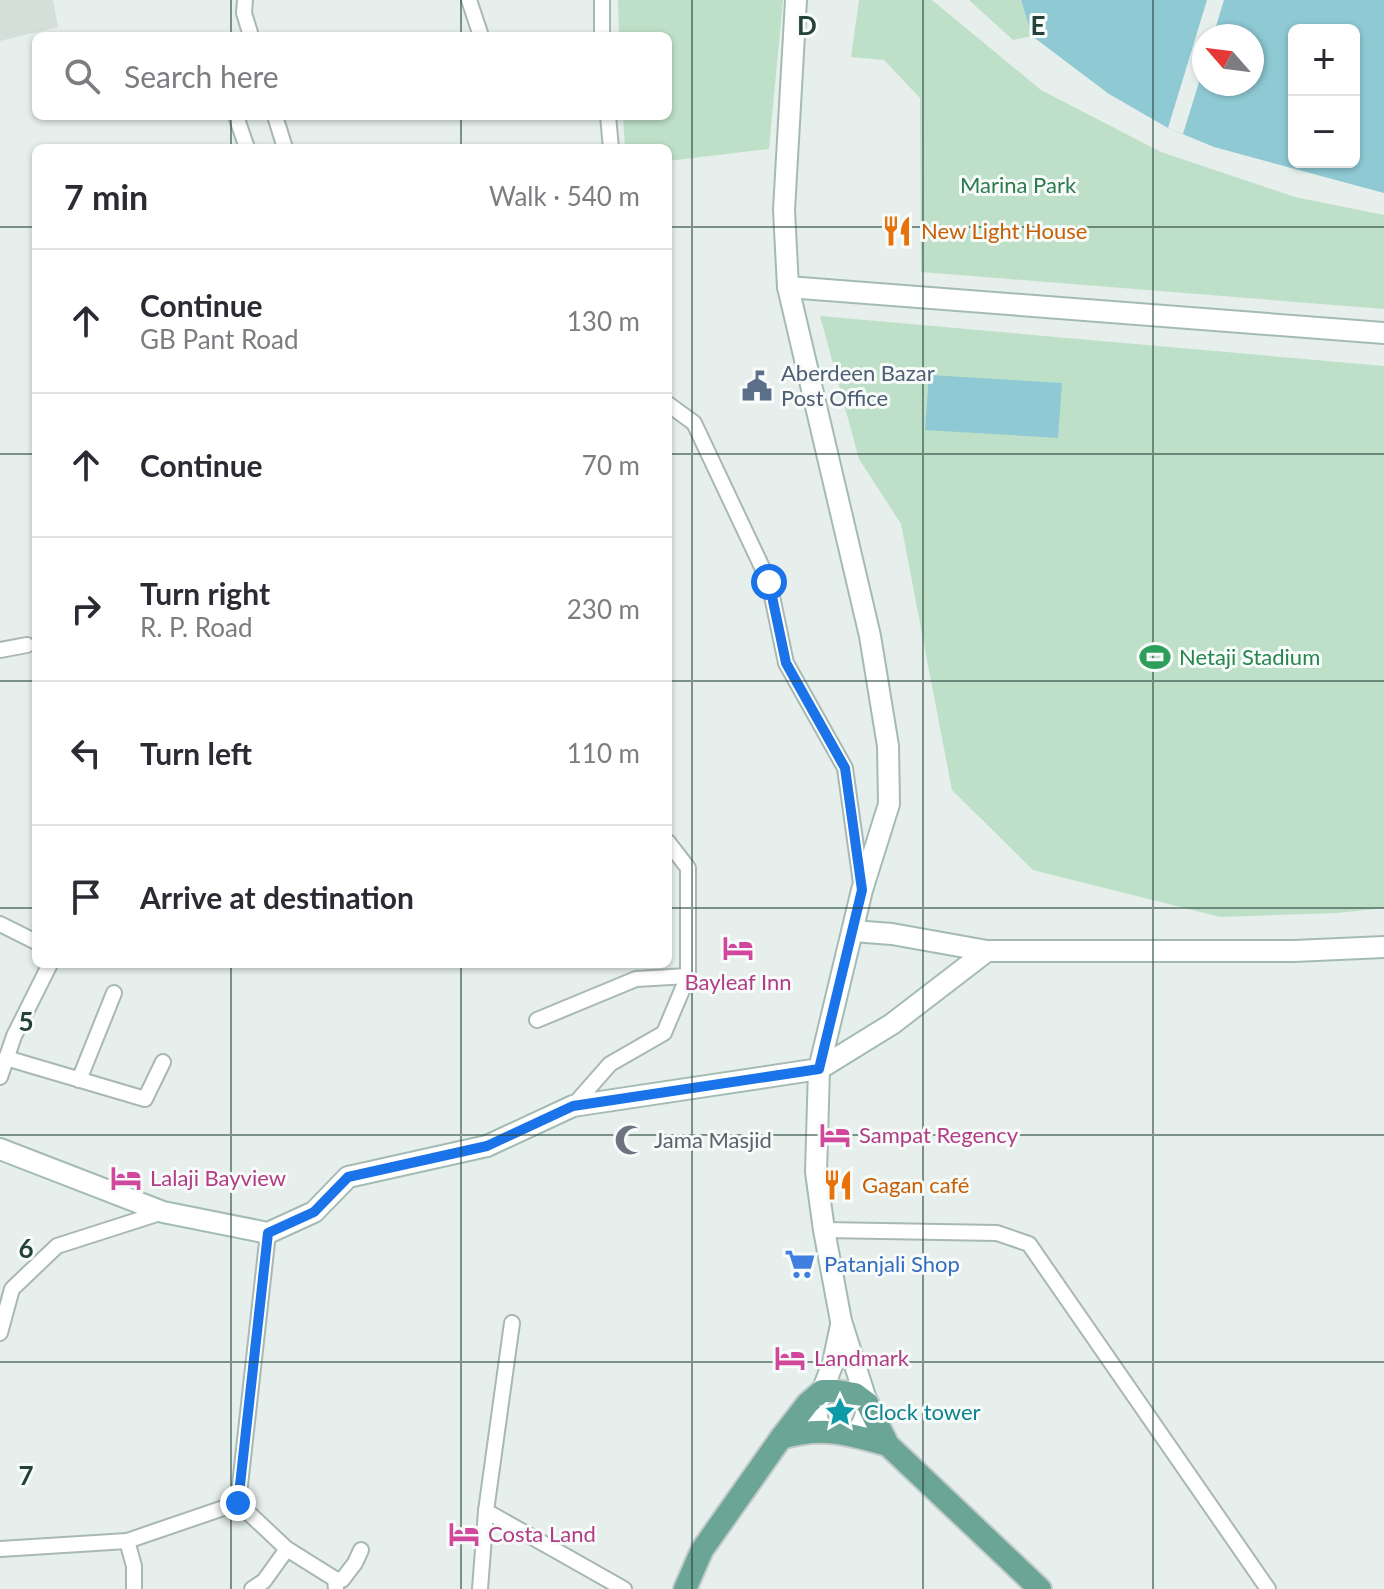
<!DOCTYPE html>
<meta charset="utf-8">
<style>
:root{--surface:#fff;--page:#f7f7f7;--text:#2b2b33;--muted:#7c7c81;--line:#e1e1e2}
body{margin:0;font-family:Lato,sans-serif;background:var(--page);color:var(--text)}
.controls{position:absolute;right:24px;top:24px;display:grid;overflow:hidden;border-radius:12px;box-shadow:0 2px 6px #0004}
.controls button{width:72px;height:72px;display:grid;place-items:center;padding:0;border:0;border-bottom:2px solid var(--line);background:var(--surface);color:var(--text);font:40px sans-serif}
.compass{position:absolute;left:1192px;top:24px;width:72px;height:72px;border-radius:50%;background:var(--surface);box-shadow:0 2px 6px #0004;rotate:298deg}
.stop{position:absolute;width:24px;height:24px;margin:-18px;border:6px solid #1a73e8;border-radius:50%;background:#fff}
.stop.end{background:#1a73e8;border-color:#fff;box-shadow:0 2px 8px #0008}
.list{margin:0;padding:0;list-style:none}
h2{display:flex;justify-content:space-between;align-items:center;height:104px;margin:0;padding:0 32px;font-size:34px}
h2 small{font-size:26px;font-weight:400;color:var(--muted)}
.list li{display:grid;grid-template-columns:52px 1fr auto;gap:24px;align-items:center;box-sizing:border-box;height:144px;padding:0 32px;border-top:2px solid var(--line)}
.list b{display:block;font-size:30px;white-space:nowrap}
.list p{margin:0;font-size:26px;white-space:nowrap;color:var(--muted)}
.list em{font-size:26px;font-style:normal;color:var(--muted)}
.icon{flex:none;width:44px;height:44px;fill:none;stroke:currentColor;stroke-width:2;stroke-linecap:round;stroke-linejoin:round}
.map{position:relative;flex:none;width:1384px;height:1589px;overflow:hidden}
.search{position:absolute;background:var(--surface);box-shadow:0 2px 6px #0004;left:32px;top:32px;width:640px;height:88px;display:flex;align-items:center;gap:20px;box-sizing:border-box;padding:0 28px;border-radius:12px;color:var(--muted);font-size:30px}
.panel{position:absolute;background:var(--surface);box-shadow:0 2px 6px #0004;left:32px;top:144px;width:640px;height:824px;border-radius:12px}
.map>svg:first-child{display:block}
.built{fill:#d4dfda}
.green{fill:#bfe0c8}
.water{fill:#8ec9d4;fill-rule:evenodd}
.pier{fill:#e6efeb}
.lines{fill:none;stroke-linecap:round;stroke-linejoin:round}
.street-casing{stroke:#a8b8b2;stroke-width:18}
.secondary-casing{stroke:#a4bbb3;stroke-width:24}
.primary-casing{stroke:#c2cac8;stroke-width:26}
.street{stroke:#fff;stroke-width:14}
.secondary{stroke:#fff;stroke-width:20}
.primary{stroke:#6aa596;stroke-width:22}
.route{stroke:#1a73e8;stroke-width:10}
.grid{fill:none;stroke:#24423a;stroke-width:2;stroke-opacity:0.55}
.labels{text-anchor:middle;stroke-width:6;stroke-linejoin:round;paint-order:stroke}
.park-label{font-size:22px;fill:#2d7a4b;stroke:#f7fbf9}
.food-label{font-size:22px;fill:#c56008;stroke:#f7fbf9;text-anchor:start}
.service-label{font-size:22px;fill:#4e5e75;stroke:#f7fbf9;text-anchor:start}
.leisure-label{font-size:22px;fill:#27864d;stroke:#f7fbf9;text-anchor:start}
.hotel-label{font-size:22px;fill:#b23c85;stroke:#f7fbf9;text-anchor:start}
.worship-label{font-size:22px;fill:#5b616d;stroke:#f7fbf9;text-anchor:start}
.shop-label{font-size:22px;fill:#366cbe;stroke:#f7fbf9;text-anchor:start}
.culture-label{font-size:22px;fill:#0d838f;stroke:#f7fbf9;text-anchor:start}
.grid-label{font-size:26px;text-anchor:middle;font-weight:bold;fill:#24423a;stroke:#f7fbf9;stroke-width:6;stroke-linejoin:round;paint-order:stroke}
</style>
<div class="map">
<svg width="1384" height="1589" viewBox="0 0 1384 1589">
<rect width="100%" height="100%" fill="#e6efeb"/>
<path class="built" d="M0,0H53L58,27L0,41Z"/>
<g class="green">
<path d="M618,0H783L769,149L668,161V148H625L623,116H668V36H619Z"/>
<path d="M859,0H932L1041,90L1161,152L1295,197L1384,215V309L921,272L920,98L884,60L851,57Z"/>
<path d="M969,0H1021L1032,36L1013,40Z"/>
<path d="M820,316L1384,366V908L1337,913L1220,917L1033,870L952,790L901,524L859,459Z"/>
</g>
<g class="water">
<path d="M1021,0H1384V193L1214,147L1168,128L1109,94L1032,36ZM1294,30H1354V162H1294ZM1204,36H1252V84H1204Z"/>
<path d="M929,375L1062,383L1058,438L925,430Z"/>
</g>
<path class="pier" d="M1207,0H1224L1213,36H1204V66L1183,134L1168,128Z"/>
<g class="lines">
<g class="street-casing">
<g id="street">
<path d="M245,0L244,13L251,36"/>
<path d="M469,0L481,36"/>
<path d="M602,36V0"/>
<path d="M275,116L285,148"/>
<path d="M608,116L611,148"/>
<path d="M237,119L247,148"/>
<path d="M668,404L694,423L769,582L786,663L845,768L861,883"/>
<path d="M0,650L27,645"/>
<path d="M0,924L36,942"/>
<path d="M537,1020L636,979L688,976"/>
<path d="M6,1058L145,1099L163,1062"/>
<path d="M0,1077L14,1036L50,964"/>
<path d="M79,1080L114,993"/>
<path d="M573,1106L610,1064L664,1033L688,976V868L668,842"/>
<path d="M824,1230L997,1233L1029,1244L1268,1589"/>
<path d="M0,1333L12,1289L57,1246L163,1212"/>
<path d="M238,1503L287,1549L335,1579L336,1589"/>
<path d="M486,1511L624,1589"/>
<path d="M127,1541L134,1566V1589"/>
<path d="M0,1549L127,1541L238,1503L268,1233"/>
<path d="M335,1579L342,1580L355,1563L361,1550"/>
<path d="M252,1589L264,1581L287,1549"/>
<path d="M480,1589L486,1511L512,1323"/>
</g>
</g>
<g class="secondary-casing">
<g id="secondary">
<path d="M796,0L784,210L788,287L870,636L888,746L889,804L862,890L819,1069L816,1172L824,1230L841,1321L867,1403C866,1418 864,1425 853,1435"/>
<path d="M788,287L1384,333"/>
<path d="M853,931L892,934L987,951H1294L1384,947"/>
<path d="M0,1149L163,1212L268,1233L314,1212L348,1177L487,1146L573,1106L819,1069L892,1024L987,951"/>
<path d="M828,1431L818,1424L816,1407L833,1363L841,1325"/>
</g>
</g>
<g class="primary-casing">
<g id="primary">
<path d="M781,1438C822,1426 847,1433 888,1445"/>
<path d="M685,1589L702,1550L781,1438L808,1403L822,1391H836L855,1394L867,1403L888,1445L1040,1589"/>
</g>
</g>
<use href="#street" class="street"/>
<use href="#secondary" class="secondary"/>
<use href="#primary" class="primary"/>
</g>
<g class="lines">
<path class="route" d="M238,1503L268,1233L314,1212L348,1177L487,1146L573,1106L819,1069L862,890L845,768L786,663L769,582"/>
</g>
<path class="grid" d="M231,0V36M461,0V36M692,0V1589M923,0V1589M1153,0V1589M231,116V148M461,116V148M0,227H36M668,227H1384M0,454H36M668,454H1384M0,681H36M668,681H1384M0,908H36M668,908H1384M231,964V1589M461,964V1589M0,1135H1384M0,1362H1384"/>
<defs>
<g id="restaurant-bare" transform="scale(2.4)"><path d="M-5-6h1v4h1v-4h1v4h1v-4h1v5L-1.5 .5V6h-2V.5L-5-1ZM5-6V6H3V1.5H1.5Q1.5-4 5-6Z" fill="#e8710a" stroke="#f7fbf9" stroke-width="2.5" paint-order="stroke"/></g>
<g id="civic-bare" transform="scale(2.4)"><path d="M-.6-6.5H3V-4.5H.6V-3L4-1V1h2V6H-6V1h2V-1L-.6-3ZM-1.2 2.5V6h2.4V2.5Z" fill="#5c6f8a" stroke="#f7fbf9" stroke-width="2.5" paint-order="stroke"/></g>
<g id="stadium-bare" transform="scale(2.4)"><path d="M0-5a6.5 5 0 1 0 0 10a6.5 5 0 1 0 0-10ZM-3.5-1.8h7v3.6h-7Z" fill="#2e9e5b" stroke="#f7fbf9" stroke-width="2.5" paint-order="stroke"/></g>
<g id="hotel-bare" transform="scale(2.4)"><path d="M-6-4.5h1.5V1H6V5H4.5V3h-9V5H-6ZM-4 0a1.8 1.8 0 1 1 3.6 0ZM.5 0V-2.5h3Q6-2.5 6 0Z" fill="#d1479c" stroke="#f7fbf9" stroke-width="2.5" paint-order="stroke"/></g>
<g id="mosque-bare" transform="scale(2.4)"><path d="M3.5-4.9A6 6 0 1 0 3.5 4.9A5 5 0 1 1 3.5-4.9Z" fill="#6b7280" stroke="#f7fbf9" stroke-width="2.5" paint-order="stroke"/></g>
<g id="supermarket-bare" transform="scale(2.4)"><path d="M-6-5.5h2.5l.6 2H6L4.5 2H-2.5L-4.4-4H-6ZM-1.5 3.2a1.3 1.3 0 1 0 .1 0ZM3 3.2a1.3 1.3 0 1 0 .1 0Z" fill="#3f7fe0" stroke="#f7fbf9" stroke-width="2.5" paint-order="stroke"/></g>
<g id="sight-bare" transform="scale(2.4)"><path d="M0-6L1.8-2.2L6-1.7L2.9 1.2L3.7 5.4L0 3.3L-3.7 5.4L-2.9 1.2L-6-1.7L-1.8-2.2Z" fill="#0f9aa8" stroke="#f7fbf9" stroke-width="2.5" paint-order="stroke"/></g>
</defs>
<g fill-rule="evenodd">
<use href="#restaurant-bare" x="897" y="231"/>
<use href="#civic-bare" x="757" y="386"/>
<use href="#stadium-bare" x="1155" y="657"/>
<use href="#hotel-bare" x="738" y="948"/>
<use href="#hotel-bare" x="835" y="1135"/>
<use href="#mosque-bare" x="630" y="1140"/>
<use href="#hotel-bare" x="126" y="1178"/>
<use href="#restaurant-bare" x="838" y="1185"/>
<use href="#supermarket-bare" x="800" y="1264"/>
<use href="#hotel-bare" x="790" y="1358"/>
<use href="#sight-bare" x="840" y="1412"/>
<use href="#hotel-bare" x="464" y="1534"/>
</g>
<g class="labels">
<g class="park-label">
<text x="1018" y="193">Marina Park</text>
</g>
<g class="food-label">
<text x="921" y="239">New Light House</text>
<text x="862" y="1193">Gagan café</text>
</g>
<g class="service-label">
<text x="781" y="381">Aberdeen Bazar<tspan x="781" dy="25">Post Office</tspan></text>
</g>
<g class="leisure-label">
<text x="1179" y="665">Netaji Stadium</text>
</g>
<g class="hotel-label">
<text x="738" y="990" text-anchor="middle">Bayleaf Inn</text>
<text x="859" y="1143">Sampat Regency</text>
<text x="150" y="1186">Lalaji Bayview</text>
<text x="814" y="1366">Landmark</text>
<text x="488" y="1542">Costa Land</text>
</g>
<g class="worship-label">
<text x="654" y="1148">Jama Masjid</text>
</g>
<g class="shop-label">
<text x="824" y="1272">Patanjali Shop</text>
</g>
<g class="culture-label">
<text x="864" y="1420">Clock tower</text>
</g>
</g>
<g class="grid-label">
<text x="807" y="35">D</text>
<text x="1038" y="35">E</text>
<text x="26" y="1031">5</text>
<text x="26" y="1258">6</text>
<text x="26" y="1485">7</text>
</g>
</svg>
<div class="controls">
<button>+</button>
<button>−</button>
</div>
<svg class="compass" viewBox="-18 -18 36 36"><path d="M0-13l5 13h-10z" fill="#e53935"/><path d="M0 13l5-13h-10z" fill="#7c7c81"/></svg>
<div class="stop" style="left:769px;top:582px"></div>
<div class="stop end" style="left:238px;top:1503px"></div>
<div class="search"><svg class="icon" aria-label="search" viewBox="0 0 24 24"><circle cx="10" cy="10" r="6"/><path d="M15 15l6 6"/></svg>Search here</div>
<section class="panel">
<h2>7 min<small>Walk · 540 m</small></h2>
<ul class="list">
<li><svg class="icon" aria-label="ahead" viewBox="0 0 24 24"><path d="M12 20V5M6 11l6-6 6 6"/></svg><div><b>Continue</b><p>GB Pant Road</p></div><em>130 m</em></li>
<li><svg class="icon" aria-label="ahead" viewBox="0 0 24 24"><path d="M12 20V5M6 11l6-6 6 6"/></svg><div><b>Continue</b></div><em>70 m</em></li>
<li><svg class="icon" aria-label="right" viewBox="0 0 24 24"><path d="M7 20v-9h11M14 6l5 5-5 5"/></svg><div><b>Turn right</b><p>R. P. Road</p></div><em>230 m</em></li>
<li><svg class="icon" aria-label="left" viewBox="0 0 24 24"><path d="M17 20v-9H6M10 6l-5 5 5 5"/></svg><div><b>Turn left</b></div><em>110 m</em></li>
<li><svg class="icon" aria-label="arrive" viewBox="0 0 24 24"><path d="M6 21V4h12l-3 4 3 4H6"/></svg><div><b>Arrive at destination</b></div></li>
</ul>
</section>
</div>
